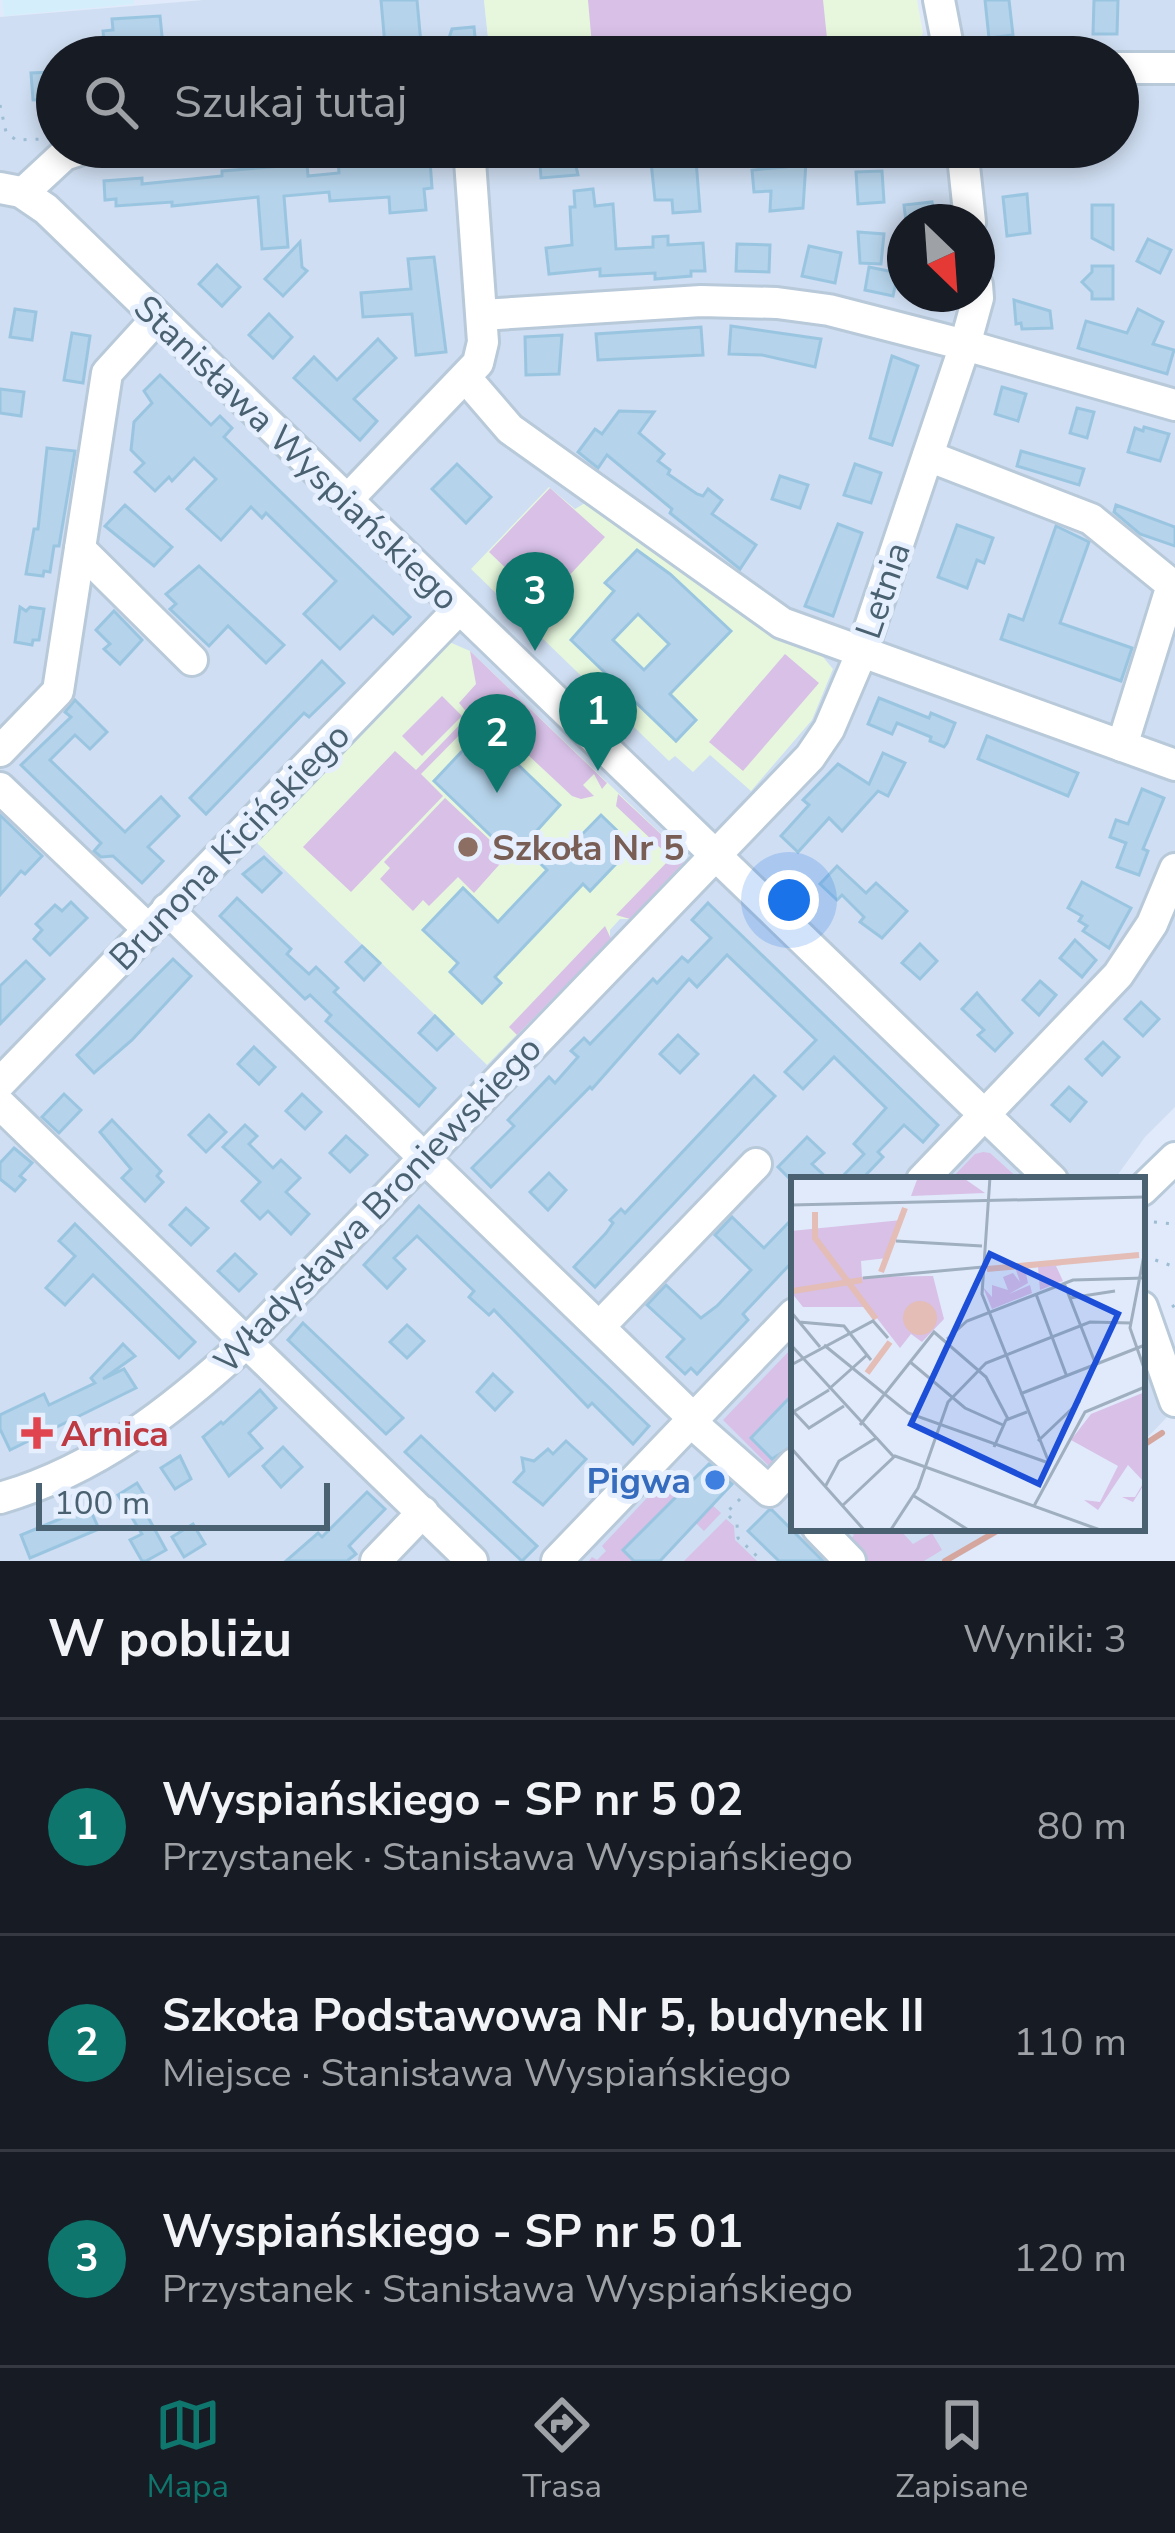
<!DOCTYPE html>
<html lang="pl">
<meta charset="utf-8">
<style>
:root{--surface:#171b24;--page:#20242c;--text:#f1f3f6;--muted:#9ea1a6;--line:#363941;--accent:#0f766e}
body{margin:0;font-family:"Nunito Sans",sans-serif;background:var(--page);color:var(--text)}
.compass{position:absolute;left:887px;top:204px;width:108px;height:108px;border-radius:50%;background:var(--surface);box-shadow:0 6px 18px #0003;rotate:155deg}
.scale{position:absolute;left:36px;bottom:30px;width:294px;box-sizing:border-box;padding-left:12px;border:6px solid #496170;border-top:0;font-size:33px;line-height:42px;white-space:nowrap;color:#496170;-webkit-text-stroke:9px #e6effe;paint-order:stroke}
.you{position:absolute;left:789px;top:900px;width:42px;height:42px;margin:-30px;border:9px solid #fff;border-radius:50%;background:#1a73e8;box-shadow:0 0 0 18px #1a73e833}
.badge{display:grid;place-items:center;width:78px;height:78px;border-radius:50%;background:var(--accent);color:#fff;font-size:39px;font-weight:700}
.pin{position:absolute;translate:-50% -99px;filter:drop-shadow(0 3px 6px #0008)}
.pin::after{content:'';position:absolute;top:63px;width:42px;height:36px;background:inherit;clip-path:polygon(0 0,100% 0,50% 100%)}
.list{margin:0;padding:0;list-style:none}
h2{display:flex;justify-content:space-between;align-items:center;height:156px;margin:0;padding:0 48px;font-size:51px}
h2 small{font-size:39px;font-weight:400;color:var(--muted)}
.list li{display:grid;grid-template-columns:78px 1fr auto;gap:36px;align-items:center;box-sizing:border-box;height:216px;padding:0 48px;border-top:3px solid var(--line)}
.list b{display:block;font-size:45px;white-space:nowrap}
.list p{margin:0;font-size:39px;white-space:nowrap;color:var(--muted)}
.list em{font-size:39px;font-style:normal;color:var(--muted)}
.icon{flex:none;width:66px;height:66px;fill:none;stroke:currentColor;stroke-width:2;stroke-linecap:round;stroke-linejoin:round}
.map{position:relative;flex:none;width:1175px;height:1561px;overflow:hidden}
.search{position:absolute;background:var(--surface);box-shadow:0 6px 18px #0003;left:36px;right:36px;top:36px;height:132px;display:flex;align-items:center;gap:30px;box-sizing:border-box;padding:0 42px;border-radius:66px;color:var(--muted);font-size:45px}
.sheet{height:804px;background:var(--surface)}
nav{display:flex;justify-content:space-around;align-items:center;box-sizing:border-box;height:168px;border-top:3px solid var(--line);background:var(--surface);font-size:33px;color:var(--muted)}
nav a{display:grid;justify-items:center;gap:6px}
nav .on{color:var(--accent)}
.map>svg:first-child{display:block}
.residential{fill:#cfdef2;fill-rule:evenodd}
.commercial{fill:#d4effb}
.education{fill:#e6f7dd}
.green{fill:#d8c0e7}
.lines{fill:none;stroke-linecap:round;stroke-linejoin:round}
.stream{stroke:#d4a69d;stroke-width:6}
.building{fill:#b5d3ea;stroke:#9ac5e1;stroke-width:3;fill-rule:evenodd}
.minor-casing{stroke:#b8c9d9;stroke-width:36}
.path{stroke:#9dbdd3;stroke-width:3;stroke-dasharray:3 9;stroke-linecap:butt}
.minor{stroke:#fff;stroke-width:30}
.education-dot{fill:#8d6e63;stroke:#e6effe;stroke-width:4.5}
.health-dot{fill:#e0444e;stroke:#e6effe;stroke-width:4.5}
.shop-dot{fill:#3f7fe0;stroke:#e6effe;stroke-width:4.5}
.labels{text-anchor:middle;stroke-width:10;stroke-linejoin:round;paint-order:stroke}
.street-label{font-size:36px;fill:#496170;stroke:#e6effe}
.education-label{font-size:36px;font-weight:bold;fill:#785e54;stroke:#e6effe;text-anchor:start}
.health-label{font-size:36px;font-weight:bold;fill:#be3a42;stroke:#e6effe;text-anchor:start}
.shop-label{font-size:36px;font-weight:bold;fill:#366cbe;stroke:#e6effe;text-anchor:end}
.inset-river{fill:none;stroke:#e3bdb6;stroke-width:6}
.inset-road{fill:none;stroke:#9fafbf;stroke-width:3}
.view{fill:#1d4ed8;fill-opacity:0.15;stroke:#1d4ed8;stroke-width:6}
.inset-edge{fill:none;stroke:#496170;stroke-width:6}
</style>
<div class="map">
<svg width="1175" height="1561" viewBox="0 0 1175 1561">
<rect width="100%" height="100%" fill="#e0eafb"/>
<g class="residential">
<path d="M204,0H484L490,57H57V147H1118V57H950L939,0H1175V1107L1145,1137L1114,1180H794V1528H1009L951,1561H0V17ZM905,222H977V294H905Z"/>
<path d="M1142,1340L1168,1416L1142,1443Z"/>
</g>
<path class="commercial" d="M2,0H134V4L4,16Z"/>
<g class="education">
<path d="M484,0H917L923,33L910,57H490Z"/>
<path d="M549,487L575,509L590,500L819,652L833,669L812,720L751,791L710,755L693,772L675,756L669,761L471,569Z"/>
<path d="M447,641L470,651L681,853L684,862L630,919H620L610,930V939L487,1065L255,841Z"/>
</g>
<g class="green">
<path d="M588,0H823L828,48L721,57H593Z"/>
<path d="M550,488L605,537L566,579L539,556L516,578L489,552Z"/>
<path d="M470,651L607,783L602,789L594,774L583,785L594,796L581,799L572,796L482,712L421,774L443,796L351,892L303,847L395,751L416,770L469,715L459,703L476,684Z"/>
<path d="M785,654L819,683L743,771L709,742Z"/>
<path d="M442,696L462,716L422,756L402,736Z"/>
<path d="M618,794L681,853L684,862L630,919L616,915L671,858L616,806Z"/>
<path d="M445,798L507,856L474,893L458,877L429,906L423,900L413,911L380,879L390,868L384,862Z"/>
<path d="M605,926L611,939L517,1035L509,1027Z"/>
<path d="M983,1152L990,1153L1020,1180H950L975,1154Z"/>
<path d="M794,1346V1393L751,1438L775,1461L788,1448L791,1451L772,1469L723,1420Z"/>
<path d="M673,1470L721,1513L704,1531L696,1523L708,1510L684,1487L624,1550L634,1561H589L592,1557L597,1560L606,1551L602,1546Z"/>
<path d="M726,1519L734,1526L735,1540L757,1561H684Z"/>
<path d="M847,1528H898L913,1544L932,1533L942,1550L924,1561H860L846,1545L854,1535Z"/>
</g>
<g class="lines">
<g class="stream">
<path d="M1142,1446L1162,1433"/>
<path d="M945,1561L1002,1528"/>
</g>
</g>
<g class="building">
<path d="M381,0H417L421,44L448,41L452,29L474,27L477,57H386Z"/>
<path d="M985,0H1009L1013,35L989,38Z"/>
<path d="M1094,0H1118L1117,34H1093Z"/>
<path d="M160,16L162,36L151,49L105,52L103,31L113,30L112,19Z"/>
<path d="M53,72L54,99L33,100L31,73Z"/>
<path d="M629,147H695L700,211L673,213L672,200H655L651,162L631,164Z"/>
<path d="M784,147H807L803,208L770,211L771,191L754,192L752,170L786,167Z"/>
<path d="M572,149L578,175L541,178L539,151Z"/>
<path d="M372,158V164L430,160L432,188L424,189L426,210L390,213L389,197L330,201L329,192L284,196L288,247L262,249L258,197L172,206V202L116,206V199L105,200L104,181L142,178V184L222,176V171L307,164L308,176L339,173L338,161Z"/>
<path d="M882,171L884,202L858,204L856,172Z"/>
<path d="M593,189L595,206L613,204L616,249L653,247V237L668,236V245L703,243L705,271H691V276L655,279V273L600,276V269L549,274L546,248L572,245L570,207H575L574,191Z"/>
<path d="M1027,194L1030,233L1007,236L1003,197Z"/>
<path d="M932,202L935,222H906L904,205Z"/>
<path d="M1092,205H1113V249L1092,238Z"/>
<path d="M858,232L884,234L881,264L860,263Z"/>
<path d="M1148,239L1171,250L1160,273L1137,261Z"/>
<path d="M300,242L302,267L307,271L283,296L265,279Z"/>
<path d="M737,244L770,245L769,272L736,271Z"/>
<path d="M809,246L841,253L835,283L802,276Z"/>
<path d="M434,257L446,352L416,355L412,314L363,317L361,293L411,289L408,259Z"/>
<path d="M217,265L240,287L222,306L199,284Z"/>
<path d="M1092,266H1113V299H1092V292L1082,282L1092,272Z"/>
<path d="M869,267L898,273L893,296L865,290Z"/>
<path d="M1014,300L1050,311L1052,328L1022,329L1021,323L1016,324Z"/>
<path d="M15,309L36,312L32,340L10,337Z"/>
<path d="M1138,309L1163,322L1153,344L1174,350L1167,374L1078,348L1086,321L1127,333Z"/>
<path d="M269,314L292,337L273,358L249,335Z"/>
<path d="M731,326L821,339L815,367L762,355L729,354Z"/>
<path d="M701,327L703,355L598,360L596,334Z"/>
<path d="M72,333L90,336L83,383L64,380Z"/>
<path d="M562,335L559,374L526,375L525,337Z"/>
<path d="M378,339L396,358L354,399L377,421L360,440L294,378L314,357L337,380Z"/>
<path d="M892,356L918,366L892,445L870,438Z"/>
<path d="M160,375L211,425L220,416L232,428L224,437L410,617L393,634L373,616L340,649L304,614L336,581L266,513L262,518L251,507L221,540L187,509L216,479L194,458L172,481L169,477L155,491L135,472L144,463L131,450L134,422L152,403L144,391Z"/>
<path d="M1002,387L1026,394L1018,421L995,414Z"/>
<path d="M0,389L24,392L21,416L0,413Z"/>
<path d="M1077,408L1094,412L1087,438L1070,433Z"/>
<path d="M619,411L654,412L639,433L664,454L658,461L670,470L668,474L697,494L703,496L708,489L722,500L712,514L756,545L740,569L670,513L672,509L607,455L598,468L578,452L595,429L602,434Z"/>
<path d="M1144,427L1169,434L1160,461L1128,452L1135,428L1143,431Z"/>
<path d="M47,448L75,451L59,546H54L50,572L44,571L43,576L26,574L34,529H38Z"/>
<path d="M1021,451L1084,469L1079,485L1017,466Z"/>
<path d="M457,464L491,497L466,523L432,489Z"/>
<path d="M855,464L881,473L871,503L844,495Z"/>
<path d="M780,476L808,485L800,508L772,499Z"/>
<path d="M125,505L172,547L154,566L105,526Z"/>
<path d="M1116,505L1175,527V546L1140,534L1114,512Z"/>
<path d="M838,524L862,533L833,616L805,606Z"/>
<path d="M957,525L993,538L984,563L977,560L967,588L938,577Z"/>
<path d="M1056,526L1089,542L1060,623L1132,648L1121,681L1001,639L1009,615L1023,620Z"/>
<path d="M637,550L670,574L731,631L670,694L696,720L676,741L571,640L614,591L605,583ZM638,614L669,644L644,670L613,640Z"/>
<path d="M199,566L284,645L266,663L228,626L209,646L170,609L176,604L166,594Z"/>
<path d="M20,607L26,611L30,607L44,609L39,640H33L32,645L15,642Z"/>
<path d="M114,611L142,640L120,664L104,649L110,644L96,630Z"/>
<path d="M322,661L344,683L309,717L304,713L206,814L190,798Z"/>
<path d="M879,698L929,718L931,713L955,723L947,743L944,747L930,741L931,737L897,723L892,734L868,724Z"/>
<path d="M75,700L107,732L90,749L75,735L50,760L125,832L161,797L179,816L148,847L163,861L142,883L113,856L101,857L94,851L101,843L21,765L71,717L65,712Z"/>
<path d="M482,730L560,805L533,835L558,859L601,815L633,846L590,891L583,884L495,977L501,983L482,1003L450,972L458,963L423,930L463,888L498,922L547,870L522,846L512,856L434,781Z"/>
<path d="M987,736L1078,773L1068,796L978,759Z"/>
<path d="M883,753L905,763L888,796L878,791L842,831L829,818L798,852L781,836L809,805L803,800L838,764L869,784Z"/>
<path d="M1142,789L1164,798L1143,849L1148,851L1139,875L1117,867L1126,843L1110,837L1116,820L1128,824Z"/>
<path d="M0,815L42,856L25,874L21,871L0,895Z"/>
<path d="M264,857L281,873L262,892L243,874Z"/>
<path d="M837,866L866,893L876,883L907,911L882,938L860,922L864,917L842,895L837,900L820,884Z"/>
<path d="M1082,882L1131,908L1109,948L1083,931L1087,926L1079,921L1082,916L1068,908Z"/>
<path d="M237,898L291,949L287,954L309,974L316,967L338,988L334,992L435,1088L419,1106L326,1021L331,1015L310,995L305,999L220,916Z"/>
<path d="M71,902L87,918L50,955L34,939L42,930L36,924L55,905L62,911Z"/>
<path d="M708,903L938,1125L923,1142L904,1125L878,1152L883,1157L861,1180H839L864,1154L854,1144L886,1108L834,1057L803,1089L785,1072L816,1040L727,955L697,987L689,979L592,1089L590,1087L491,1187L472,1168L514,1126L508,1120L549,1077L555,1083L578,1057L571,1051L584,1038L590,1044L653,979L657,983L682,957L688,962L711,938L692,920Z"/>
<path d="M1075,940L1096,960L1082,977L1060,958Z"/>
<path d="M920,944L937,961L920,979L902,963Z"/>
<path d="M362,946L380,963L364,980L346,962Z"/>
<path d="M173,959L191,976L132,1040L94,1073L77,1055Z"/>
<path d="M26,961L44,979L0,1024V986Z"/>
<path d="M1040,981L1056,995L1039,1015L1023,1000Z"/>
<path d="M977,993L1012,1033L995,1051L978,1035L984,1030L962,1009Z"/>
<path d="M1141,1002L1159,1019L1143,1036L1125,1019Z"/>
<path d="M435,1016L453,1034L437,1050L419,1033Z"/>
<path d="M678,1035L698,1054L680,1073L660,1054Z"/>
<path d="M1103,1042L1119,1057L1102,1075L1086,1059Z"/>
<path d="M254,1047L275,1067L259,1084L238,1064Z"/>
<path d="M754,1076L775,1096L595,1287L574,1267L606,1233L613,1223L610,1220L621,1209L625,1213Z"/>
<path d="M1069,1087L1086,1102L1070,1121L1052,1105Z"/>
<path d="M64,1094L81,1110L59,1133L42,1117Z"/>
<path d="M302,1094L321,1112L305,1129L286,1111Z"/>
<path d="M209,1115L226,1132L206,1152L189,1135Z"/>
<path d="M112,1120L161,1171L157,1176L163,1182L145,1201L122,1178L131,1169L100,1132Z"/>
<path d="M245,1125L257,1136L249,1144L273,1168L281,1160L300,1178L286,1192L309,1214L291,1234L268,1211L260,1219L242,1201L260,1182L223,1147Z"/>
<path d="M346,1136L367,1155L350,1172L330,1153Z"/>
<path d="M807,1137L824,1153L812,1164L829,1180H791L778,1167Z"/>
<path d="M14,1148L32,1163L20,1176L25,1180L15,1191L0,1179V1163Z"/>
<path d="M549,1173L566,1190L548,1210L530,1192Z"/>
<path d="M419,1206L649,1426L633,1444L592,1403L588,1407L494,1310L489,1315L469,1297L474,1291L417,1236L394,1258L405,1269L387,1288L364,1265Z"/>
<path d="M186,1208L208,1228L191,1245L170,1225Z"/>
<path d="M732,1217L764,1248L794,1217V1260L743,1314L748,1320L697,1374L691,1368L685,1374L667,1357L684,1339L647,1305L666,1285L701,1318L717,1306L751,1270L715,1235Z"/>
<path d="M75,1224L195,1342L179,1358L93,1275L65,1305L46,1288L75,1256L59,1241Z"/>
<path d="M235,1254L256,1274L239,1291L218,1271Z"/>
<path d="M303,1323L403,1418L386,1434L288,1340Z"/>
<path d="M407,1325L424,1341L407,1358L390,1342Z"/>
<path d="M123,1344L135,1356L103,1379L124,1369L136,1388L10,1450L0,1429V1415L44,1394L49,1405L95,1383L91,1378Z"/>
<path d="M493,1374L512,1392L495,1410L477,1392Z"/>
<path d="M260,1390L276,1408L249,1433L262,1448L229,1476L203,1437L221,1422L223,1424Z"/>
<path d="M794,1393V1445L772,1459L751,1438Z"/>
<path d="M421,1436L537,1546L522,1561L405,1452Z"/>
<path d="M566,1441L586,1459L543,1505L514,1482L524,1471L522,1458L534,1461L548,1449L553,1454Z"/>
<path d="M283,1447L302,1467L281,1487L263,1466Z"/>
<path d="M180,1456L191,1479L175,1489L161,1468Z"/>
<path d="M709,1464L732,1484L660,1561H634L623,1550Z"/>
<path d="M137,1483L150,1504L143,1508L166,1550L146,1561H142L130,1540L142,1534L118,1495Z"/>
<path d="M367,1492L385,1509L349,1546L356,1554L347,1561H286L318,1533L322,1537Z"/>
<path d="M89,1507L99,1529L30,1558L21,1535Z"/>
<path d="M769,1510H772L823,1561H779L748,1531Z"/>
<path d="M193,1524L205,1544L184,1557L172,1537Z"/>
</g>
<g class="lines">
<g class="minor-casing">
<g id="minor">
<path d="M939,0L950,57"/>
<path d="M1118,68H1175"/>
<path d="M962,147L970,222"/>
<path d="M0,188L21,192L46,209L1052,1180"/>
<path d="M23,193L64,155L88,147"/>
<path d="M482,315L701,301L777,303L829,310L965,345L1175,405"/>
<path d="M466,378L510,429L782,623L1175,765"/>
<path d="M928,456L1091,519L1172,585L1122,746"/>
<path d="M347,500L478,363L483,342L469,147"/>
<path d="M80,549L192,660"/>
<path d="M0,751L58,691L107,373L158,317"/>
<path d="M0,788L148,929"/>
<path d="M167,909L694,1419"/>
<path d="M0,1083L459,609"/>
<path d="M0,1104L472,1561"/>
<path d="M922,1180L1118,975L1152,924L1175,869"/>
<path d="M1142,1190L1175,1158"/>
<path d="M1142,1307L1175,1401"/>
<path d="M600,1326L756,1164"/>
<path d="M691,1422L769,1491L794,1464"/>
<path d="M0,1498C97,1470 173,1410 246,1343L810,757L829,729L861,654L965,345L978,298L977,285"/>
<path d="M818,1528L850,1561"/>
<path d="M376,1561L423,1512"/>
<path d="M557,1561L794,1314"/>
</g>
</g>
<g class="path">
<path d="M0,105L6,132L16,140L43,139"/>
<path d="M1142,1221L1175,1224"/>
<path d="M1144,1256L1175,1267"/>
<path d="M1172,1307L1175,1305"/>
<path d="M740,1499L726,1513L737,1524L738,1538L762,1561"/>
</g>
<use href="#minor" class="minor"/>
</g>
<circle class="education-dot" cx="468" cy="847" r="12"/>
<path class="health-dot" d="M31 1415h12v12h12v12h-12v12h-12v-12h-12v-12h12z"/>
<circle class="shop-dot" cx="715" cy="1480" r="12"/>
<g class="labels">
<g class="street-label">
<text transform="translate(297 452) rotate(44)" y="13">Stanisława Wyspiańskiego</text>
<text transform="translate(882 590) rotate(-71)" y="13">Letnia</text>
<text transform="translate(229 846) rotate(-46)" y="13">Brunona Kicińskiego</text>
<text transform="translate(377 1204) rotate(-46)" y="13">Władysława Broniewskiego</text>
</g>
<g class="education-label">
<text x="492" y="860">Szkoła Nr 5</text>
</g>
<g class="health-label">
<text x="61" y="1446">Arnica</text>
</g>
<g class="shop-label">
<text x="691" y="1493">Pigwa</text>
</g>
</g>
<g transform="translate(791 1177)">
<rect width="354" height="354" fill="#e0eafb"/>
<path d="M127,0H171L194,16L120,19ZM111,43L96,81L70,84L71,100L142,99L153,142L131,165L120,157L109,171L72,123L75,130H12L0,115V54ZM271,88L265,89L272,104L249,113L247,90L234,92L237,106L218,117L239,108L241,116L201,132L192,110L201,120V108L217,113L212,100L222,96L229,105L224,90ZM354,215V306L342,325L331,320H344L353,305L337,288L307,333L293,323L309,325L327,289L280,263L300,237Z" fill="#d8c0e7"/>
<path d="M112 141a17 17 0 1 1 34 0a17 17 0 1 1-34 0Z" fill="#e3bdb6"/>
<path class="inset-river" d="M24,35V61L85,142M196,92L348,78M90,95L114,31M2,114L71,103M76,196L99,165"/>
<path class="inset-road" d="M199,0L191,117L259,288M0,28L354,20M105,64L191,69M354,73L339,151L354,194M72,101L192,90M273,106L305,188M245,117L276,200M279,121L324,114M0,135L29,170M8,145L53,149L80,183M156,162L176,144L282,103L354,101M0,168L102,279M33,168L117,236L255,285M118,184L174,231L212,248M0,188L82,144L97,161M38,212L76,178M229,217L354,168M0,232L18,251L53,229M2,235L38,213M69,248L143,155L195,200L217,242M247,264L289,224M203,270L215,243L236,235M0,271L74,354M34,310L48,284L85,261M123,319L179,354M51,329L104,279L312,354M243,329L294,235L354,210M99,354L127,311L157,225L195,186L299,145L340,146"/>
<path class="view" d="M199,77L327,137L248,307L120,247Z"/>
<rect width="354" height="354" class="inset-edge"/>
</g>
</svg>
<svg class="compass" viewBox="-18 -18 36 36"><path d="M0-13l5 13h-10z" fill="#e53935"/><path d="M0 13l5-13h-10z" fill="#9ea1a6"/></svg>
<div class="scale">100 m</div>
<div class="you"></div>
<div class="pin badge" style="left:598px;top:771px">1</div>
<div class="pin badge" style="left:497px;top:793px">2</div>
<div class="pin badge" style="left:535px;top:651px">3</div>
<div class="search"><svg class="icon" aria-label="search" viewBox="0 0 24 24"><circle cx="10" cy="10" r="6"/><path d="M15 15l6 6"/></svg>Szukaj tutaj</div>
</div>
<section class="sheet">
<h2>W pobliżu<small>Wyniki: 3</small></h2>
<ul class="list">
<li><span class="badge">1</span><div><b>Wyspiańskiego - SP nr 5 02</b><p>Przystanek · Stanisława Wyspiańskiego</p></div><em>80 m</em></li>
<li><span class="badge">2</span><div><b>Szkoła Podstawowa Nr 5, budynek II</b><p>Miejsce · Stanisława Wyspiańskiego</p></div><em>110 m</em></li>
<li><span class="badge">3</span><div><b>Wyspiańskiego - SP nr 5 01</b><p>Przystanek · Stanisława Wyspiańskiego</p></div><em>120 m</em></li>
</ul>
</section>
<nav>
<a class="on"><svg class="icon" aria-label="map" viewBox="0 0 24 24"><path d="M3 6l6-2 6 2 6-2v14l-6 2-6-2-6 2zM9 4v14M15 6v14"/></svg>Mapa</a>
<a><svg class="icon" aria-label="directions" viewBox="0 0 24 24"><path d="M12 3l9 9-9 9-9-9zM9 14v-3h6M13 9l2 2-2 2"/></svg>Trasa</a>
<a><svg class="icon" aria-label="saved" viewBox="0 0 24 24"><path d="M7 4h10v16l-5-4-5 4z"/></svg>Zapisane</a>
</nav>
